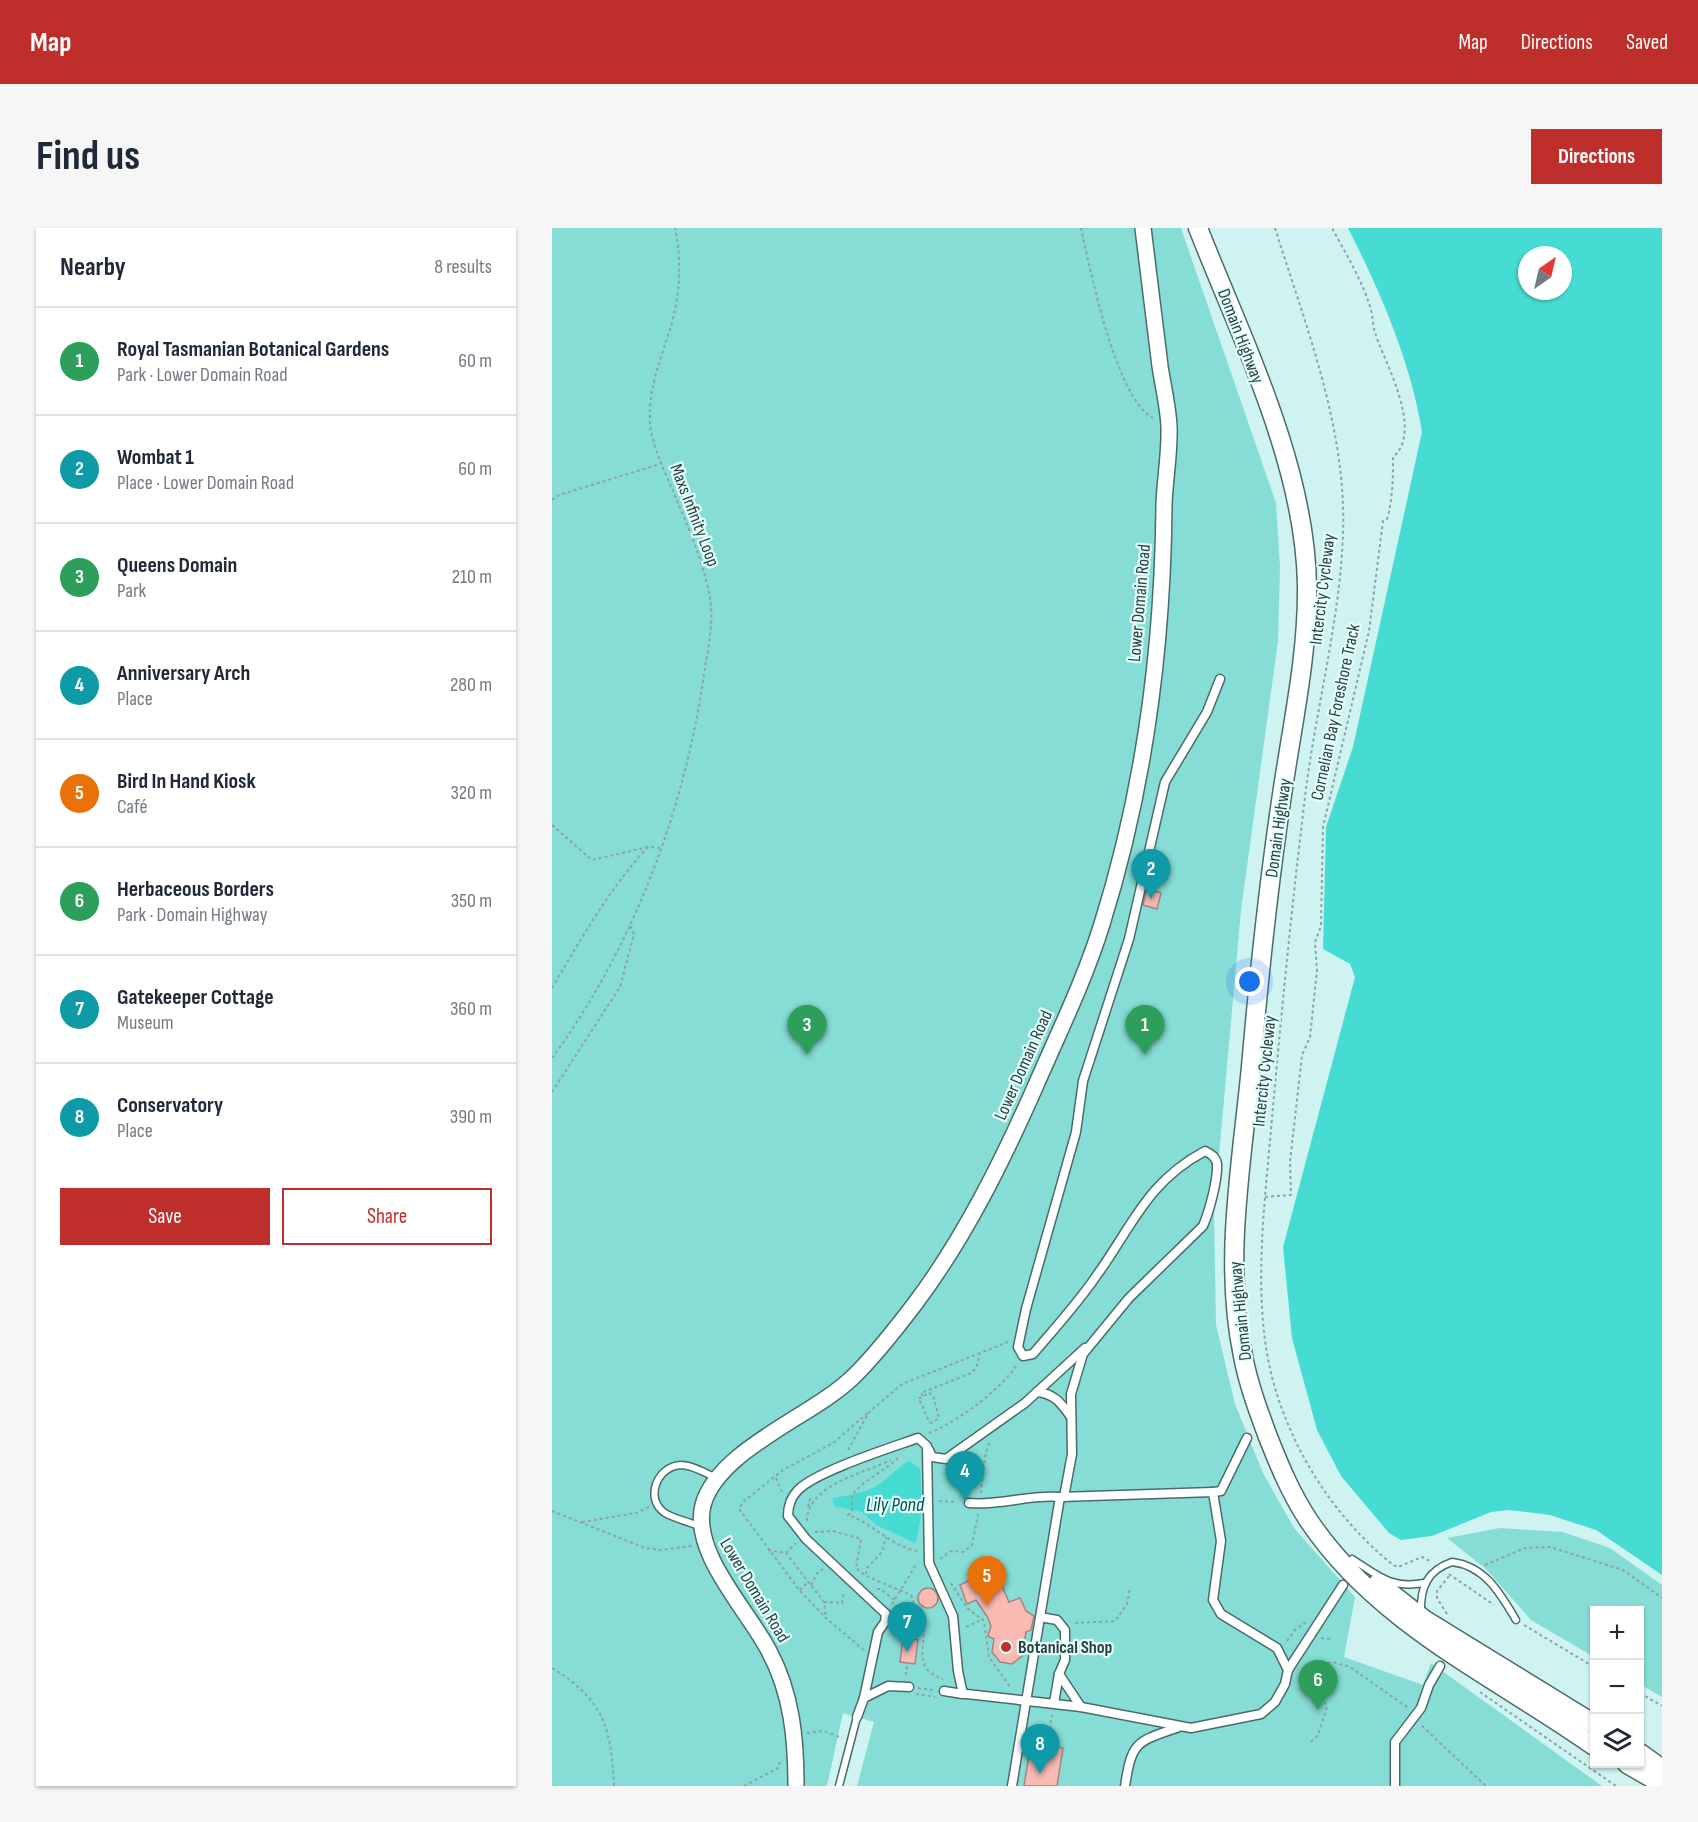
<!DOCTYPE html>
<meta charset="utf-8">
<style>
:root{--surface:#fff;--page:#f6f6f7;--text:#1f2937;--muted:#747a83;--line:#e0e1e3;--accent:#be2f2b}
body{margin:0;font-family:"Sofia Sans Condensed",sans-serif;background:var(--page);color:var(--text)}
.controls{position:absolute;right:18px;bottom:18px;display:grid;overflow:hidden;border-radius:0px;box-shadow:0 2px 4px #0004}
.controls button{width:54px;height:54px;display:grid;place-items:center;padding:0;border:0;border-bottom:2px solid var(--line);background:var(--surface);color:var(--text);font:30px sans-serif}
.compass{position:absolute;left:966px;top:18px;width:54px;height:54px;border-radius:50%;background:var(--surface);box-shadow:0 2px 4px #0004;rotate:34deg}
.you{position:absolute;left:698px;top:754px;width:21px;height:21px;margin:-15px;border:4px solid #fff;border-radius:50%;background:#1a73e8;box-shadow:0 0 0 9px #1a73e833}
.badge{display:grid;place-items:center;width:39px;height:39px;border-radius:50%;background:var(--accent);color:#fff;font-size:20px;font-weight:700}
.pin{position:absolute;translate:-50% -50px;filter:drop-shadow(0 2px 3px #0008)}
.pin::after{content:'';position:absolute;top:32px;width:21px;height:18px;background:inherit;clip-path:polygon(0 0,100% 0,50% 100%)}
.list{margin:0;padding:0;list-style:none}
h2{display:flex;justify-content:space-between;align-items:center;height:78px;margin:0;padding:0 24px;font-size:26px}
h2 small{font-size:20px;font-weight:400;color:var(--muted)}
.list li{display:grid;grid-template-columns:39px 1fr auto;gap:18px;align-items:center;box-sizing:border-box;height:108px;padding:0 24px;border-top:2px solid var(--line)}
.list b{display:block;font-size:22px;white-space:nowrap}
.list p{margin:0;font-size:20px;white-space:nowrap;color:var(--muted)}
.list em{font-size:20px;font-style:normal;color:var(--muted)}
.actions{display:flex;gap:12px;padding:18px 24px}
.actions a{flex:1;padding:14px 0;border:2px solid var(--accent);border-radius:0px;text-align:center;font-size:21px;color:var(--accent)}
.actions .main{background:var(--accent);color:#fff}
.icon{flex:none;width:33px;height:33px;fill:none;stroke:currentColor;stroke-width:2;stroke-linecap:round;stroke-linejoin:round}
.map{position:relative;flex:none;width:1110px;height:1558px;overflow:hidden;border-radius:0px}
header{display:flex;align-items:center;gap:36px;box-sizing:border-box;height:84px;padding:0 30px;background:var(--accent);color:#fff}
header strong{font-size:28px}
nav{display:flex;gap:33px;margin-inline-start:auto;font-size:21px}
.intro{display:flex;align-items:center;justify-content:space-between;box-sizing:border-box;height:144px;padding:0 36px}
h1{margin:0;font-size:42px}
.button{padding:15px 27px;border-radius:0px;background:var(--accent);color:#fff;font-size:21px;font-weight:700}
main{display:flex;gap:36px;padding:0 36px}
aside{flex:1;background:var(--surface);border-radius:0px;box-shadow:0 2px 4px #0004}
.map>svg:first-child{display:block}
.green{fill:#86ddd6}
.water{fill:#46dcd4;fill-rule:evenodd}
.building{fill:#f9bab2;stroke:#a48581;stroke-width:1.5}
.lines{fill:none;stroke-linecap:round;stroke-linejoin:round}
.service-casing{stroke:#4a6c69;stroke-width:9}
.pedestrian-casing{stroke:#4a6c69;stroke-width:11}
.tertiary-casing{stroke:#4a6c69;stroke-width:18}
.primary-casing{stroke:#4a6c69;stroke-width:21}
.path{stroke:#8aa5a2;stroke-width:2;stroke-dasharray:3 3;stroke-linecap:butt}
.service{stroke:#fff;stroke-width:6}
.pedestrian{stroke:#fff;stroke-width:8}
.tertiary{stroke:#fff;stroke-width:15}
.primary{stroke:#fff;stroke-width:18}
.poi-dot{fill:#be2f2b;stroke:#e1fffc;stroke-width:2}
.labels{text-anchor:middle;stroke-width:4.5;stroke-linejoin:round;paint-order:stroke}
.street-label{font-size:18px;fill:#303f3d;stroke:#e1fffc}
.poi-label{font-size:18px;font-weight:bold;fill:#303f3d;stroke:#e1fffc;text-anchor:start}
.water-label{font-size:20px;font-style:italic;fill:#0a4c49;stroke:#e1fffc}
</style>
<header>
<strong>Map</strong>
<nav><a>Map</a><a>Directions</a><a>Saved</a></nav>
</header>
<div class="intro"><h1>Find us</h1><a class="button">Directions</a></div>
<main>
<aside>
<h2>Nearby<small>8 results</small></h2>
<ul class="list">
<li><span class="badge" style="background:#2e9e5b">1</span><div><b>Royal Tasmanian Botanical Gardens</b><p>Park · Lower Domain Road</p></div><em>60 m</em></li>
<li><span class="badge" style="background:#0f9aa8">2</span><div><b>Wombat 1</b><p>Place · Lower Domain Road</p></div><em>60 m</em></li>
<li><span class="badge" style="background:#2e9e5b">3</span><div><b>Queens Domain</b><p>Park</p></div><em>210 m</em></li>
<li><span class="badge" style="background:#0f9aa8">4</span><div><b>Anniversary Arch</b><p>Place</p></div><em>280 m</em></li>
<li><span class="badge" style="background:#e8710a">5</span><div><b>Bird In Hand Kiosk</b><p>Café</p></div><em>320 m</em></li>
<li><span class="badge" style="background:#2e9e5b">6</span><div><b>Herbaceous Borders</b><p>Park · Domain Highway</p></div><em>350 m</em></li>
<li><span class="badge" style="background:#0f9aa8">7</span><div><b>Gatekeeper Cottage</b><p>Museum</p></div><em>360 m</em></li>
<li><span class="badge" style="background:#0f9aa8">8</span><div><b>Conservatory</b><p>Place</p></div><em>390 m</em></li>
</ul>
<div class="actions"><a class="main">Save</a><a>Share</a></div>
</aside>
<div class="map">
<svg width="1110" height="1558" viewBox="0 0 1110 1558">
<rect width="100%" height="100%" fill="#cef3f0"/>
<g class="green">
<path d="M0,0H629L724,275L728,339L726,413L689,682L662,983L664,1097L683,1176L711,1245L742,1300L803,1369L792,1429L871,1457L879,1435L1050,1558H305L322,1494L291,1485L275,1558H0Z"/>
<path d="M948,1300L1011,1304L1058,1320L1110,1357V1469L1088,1456V1382H1042V1429L979,1392L934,1341L895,1310Z"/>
</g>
<g class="water">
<path d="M796,0H1110V1347L1044,1302L998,1287L957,1282L939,1284L880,1308L849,1312L837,1305L789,1248L765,1202L740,1110L731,1019L803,749L798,736L771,721L774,599L801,519L870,204C859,134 828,63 796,0ZM975,27H1011V63H975Z"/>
<path d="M357,1233L368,1240C370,1265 371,1292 363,1315L324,1297L310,1284L282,1278L280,1270C295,1268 318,1264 330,1254C340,1247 346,1239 357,1233Z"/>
</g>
<g class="building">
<path d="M595,661L609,665L605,681L591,677Z"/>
<path d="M440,1333L441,1337L449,1338L452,1346L446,1349L457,1374L468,1370L474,1383L482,1388L479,1402L474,1404L470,1428L460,1436L448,1434L440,1424L442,1411L436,1408L439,1398L436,1390L424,1372L415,1376L408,1357L435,1344Z"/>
<circle cx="376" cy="1370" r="10"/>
<path d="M351,1410L366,1412L363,1436L348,1434Z"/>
<path d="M479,1515L511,1520L505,1558H472Z"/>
</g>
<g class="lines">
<g class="service-casing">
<g id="service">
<path d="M149,1299C138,1294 123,1291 113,1285C92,1271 105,1238 129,1237C140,1237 154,1245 164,1250"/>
<path d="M800,1331C827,1348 839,1361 872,1355"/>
<path d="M869,1384C868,1359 876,1342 900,1334C933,1338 948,1365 964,1392"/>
<path d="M287,1558L305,1489"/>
</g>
</g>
<g class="pedestrian-casing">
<g id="pedestrian">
<path d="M485,1164C503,1166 509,1175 519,1189"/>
<path d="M377,1222L380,1229L394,1231L473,1175L533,1120"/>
<path d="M661,1264L669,1263L695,1210"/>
<path d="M512,1269L520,1226L519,1166L531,1126L577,1070L651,998C657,984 666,952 665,936C664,929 659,926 653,923C595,954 581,997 545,1047C526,1075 503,1100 481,1126L471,1128L466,1119L474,1081L524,904L531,853L577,711L613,554L655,484L668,451"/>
<path d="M417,1275C448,1278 478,1266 508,1269"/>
<path d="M488,1389L505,1392L513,1402V1432L507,1446"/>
<path d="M406,1465L529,1479L639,1500L709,1486L723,1474L733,1456L736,1442L791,1357"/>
<path d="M312,1470L326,1404L333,1394L334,1386L254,1311L236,1288C236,1279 239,1269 246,1262C265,1243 338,1220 366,1210L375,1218L377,1335L401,1388L406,1443L411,1466L392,1463"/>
<path d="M502,1475L507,1446L529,1479"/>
<path d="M305,1489L312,1470L336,1458L357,1459"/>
<path d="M460,1558L508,1269L661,1264L669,1313L661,1372L669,1386L725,1420L736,1442"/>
<path d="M573,1558C580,1512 585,1514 627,1499"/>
<path d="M843,1558V1514L869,1480L877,1457L888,1438"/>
</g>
</g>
<g class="tertiary-casing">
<path id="tertiary" d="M244,1558C244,1511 240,1466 217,1423C196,1382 139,1325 151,1277C166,1222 259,1189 300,1150C323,1128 343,1102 362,1077C412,1011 451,932 484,857C507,804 533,751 550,696C592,562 611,417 612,276C613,250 618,224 617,198C616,178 611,158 608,138C602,92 597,46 591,0"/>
</g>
<g class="primary-casing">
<g id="primary">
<path d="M646,0C690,112 753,236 755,357C756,425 741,493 731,560C717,652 707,746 699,839C690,934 671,1033 691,1128C696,1155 706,1182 716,1209C728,1239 739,1266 757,1293C827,1397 943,1448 1042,1518"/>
<path d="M826,1355L873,1392L1042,1496"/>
<path d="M1088,1525L1110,1541"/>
<path d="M1075,1536L1110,1556"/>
</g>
</g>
<g class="path">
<path d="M529,0C538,41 564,171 601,190"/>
<path d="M723,0C754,99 795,201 791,306C788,391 765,476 754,561C740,675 729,788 719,902C712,981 700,1075 721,1153C741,1225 783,1290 841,1337L846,1339L870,1329L878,1333"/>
<path d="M0,272L7,267L108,236"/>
<path d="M0,597L40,632L96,619"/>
<path d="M0,760C29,711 57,661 96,619L108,620"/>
<path d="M0,830C81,720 133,581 152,446C156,420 163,392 157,365C150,330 135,297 121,263C112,242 100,218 98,195C96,160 109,131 119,98C128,66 130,33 123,0"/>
<path d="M0,864L68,759L82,706L78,698"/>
<path d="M713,969L739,967L738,934L750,827L758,809L765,742L763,714L769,698L771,599L817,403L831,293L835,291C841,270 841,250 841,229C872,203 833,135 823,105C821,98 821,90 819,82C812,56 793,24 780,0"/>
<path d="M377,1165L381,1167L387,1190L379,1195C372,1188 373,1178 366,1171Z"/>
<path d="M371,1168L369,1165L419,1145L424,1140L428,1126"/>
<path d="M377,1205C404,1195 448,1162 464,1138"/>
<path d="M296,1222L317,1184L350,1156L456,1114"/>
<path d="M346,1230C337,1240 302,1258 300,1269C299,1273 300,1279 300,1283L296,1287C320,1295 339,1318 365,1323"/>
<path d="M224,1250L230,1264"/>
<path d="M429,1265L433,1229L437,1215"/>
<path d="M387,1273L405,1274"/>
<path d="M256,1279L259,1267"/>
<path d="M0,1283L93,1320L109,1322L140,1318"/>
<path d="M255,1293C255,1257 312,1245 339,1232"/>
<path d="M30,1294L84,1285L97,1279"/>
<path d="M263,1304L281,1303L309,1311L304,1340L314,1348L359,1367C362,1372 361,1374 362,1380C364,1386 369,1390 371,1396C375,1421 359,1439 391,1451"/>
<path d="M216,1322L234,1325L272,1374L274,1390"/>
<path d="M234,1325L244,1315"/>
<path d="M388,1331L399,1323L411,1324L420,1317L426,1286"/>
<path d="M933,1337L973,1320L998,1319L1071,1342L1110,1370"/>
<path d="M314,1346L315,1340L330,1324L334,1309"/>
<path d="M897,1346L942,1377"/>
<path d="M399,1355L415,1380L432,1393L437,1429L459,1460"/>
<path d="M259,1357L266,1344L271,1341"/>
<path d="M325,1361H328L343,1372"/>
<path d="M248,1362L256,1354"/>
<path d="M272,1374L290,1375L292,1363"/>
<path d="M340,1376L365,1335"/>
<path d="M895,1386L885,1370V1363L898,1347"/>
<path d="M523,1395L563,1393L575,1376L578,1359"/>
<path d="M972,1397L1042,1439"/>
<path d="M414,1399L431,1391"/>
<path d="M769,1410L780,1411"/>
<path d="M735,1413L743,1402L754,1394"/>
<path d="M312,1422L275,1391L248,1363L187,1281L191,1274L231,1242L281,1215L317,1184"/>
<path d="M752,1439L781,1434L798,1439L855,1479"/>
<path d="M0,1440C52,1472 59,1499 62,1558"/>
<path d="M354,1447L355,1438"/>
<path d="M366,1460L381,1462"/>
<path d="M928,1464L1064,1558"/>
<path d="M1088,1465L1110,1478"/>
<path d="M364,1466L383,1469"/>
<path d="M870,1498L934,1558"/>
<path d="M255,1505L272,1503L290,1510"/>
<path d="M496,1513L500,1487"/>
<path d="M759,1514L766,1507L775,1479L766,1459"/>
<path d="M192,1558L226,1540L228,1533"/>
</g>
<use href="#service" class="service"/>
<use href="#pedestrian" class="pedestrian"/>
<use href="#tertiary" class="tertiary"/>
<use href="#primary" class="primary"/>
</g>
<circle class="poi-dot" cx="454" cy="1419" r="6"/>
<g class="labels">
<g class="street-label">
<text transform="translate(689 108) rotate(69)" y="6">Domain Highway</text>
<text transform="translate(143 287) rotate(69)" y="6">Maxs Infinity Loop</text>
<text transform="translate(770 361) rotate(-83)" y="6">Intercity Cycleway</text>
<text transform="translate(587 375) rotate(-85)" y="6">Lower Domain Road</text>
<text transform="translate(783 484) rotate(-78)" y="6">Cornelian Bay Foreshore Track</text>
<text transform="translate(726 600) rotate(-82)" y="6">Domain Highway</text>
<text transform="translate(471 837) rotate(-66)" y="6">Lower Domain Road</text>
<text transform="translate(712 843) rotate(-84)" y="6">Intercity Cycleway</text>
<text transform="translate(688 1083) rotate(-96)" y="6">Domain Highway</text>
<text transform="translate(203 1362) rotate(59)" y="6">Lower Domain Road</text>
</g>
<g class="poi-label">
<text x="466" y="1425">Botanical Shop</text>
</g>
<g class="water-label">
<text x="343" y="1283">Lily Pond</text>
</g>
</g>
</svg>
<div class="controls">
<button>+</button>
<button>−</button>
<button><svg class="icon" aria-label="layers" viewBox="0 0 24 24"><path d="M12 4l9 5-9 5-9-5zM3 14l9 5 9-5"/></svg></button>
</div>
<svg class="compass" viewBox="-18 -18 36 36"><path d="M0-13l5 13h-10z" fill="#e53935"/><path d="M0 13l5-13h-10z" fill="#747a83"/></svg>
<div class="you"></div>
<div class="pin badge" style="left:593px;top:827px;background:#2e9e5b">1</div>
<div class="pin badge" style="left:599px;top:671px;background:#0f9aa8">2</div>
<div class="pin badge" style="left:255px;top:827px;background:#2e9e5b">3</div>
<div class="pin badge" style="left:413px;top:1273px;background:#0f9aa8">4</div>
<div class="pin badge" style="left:435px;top:1378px;background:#e8710a">5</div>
<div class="pin badge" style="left:766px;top:1482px;background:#2e9e5b">6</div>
<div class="pin badge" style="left:355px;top:1424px;background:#0f9aa8">7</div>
<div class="pin badge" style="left:488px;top:1546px;background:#0f9aa8">8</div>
</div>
</main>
